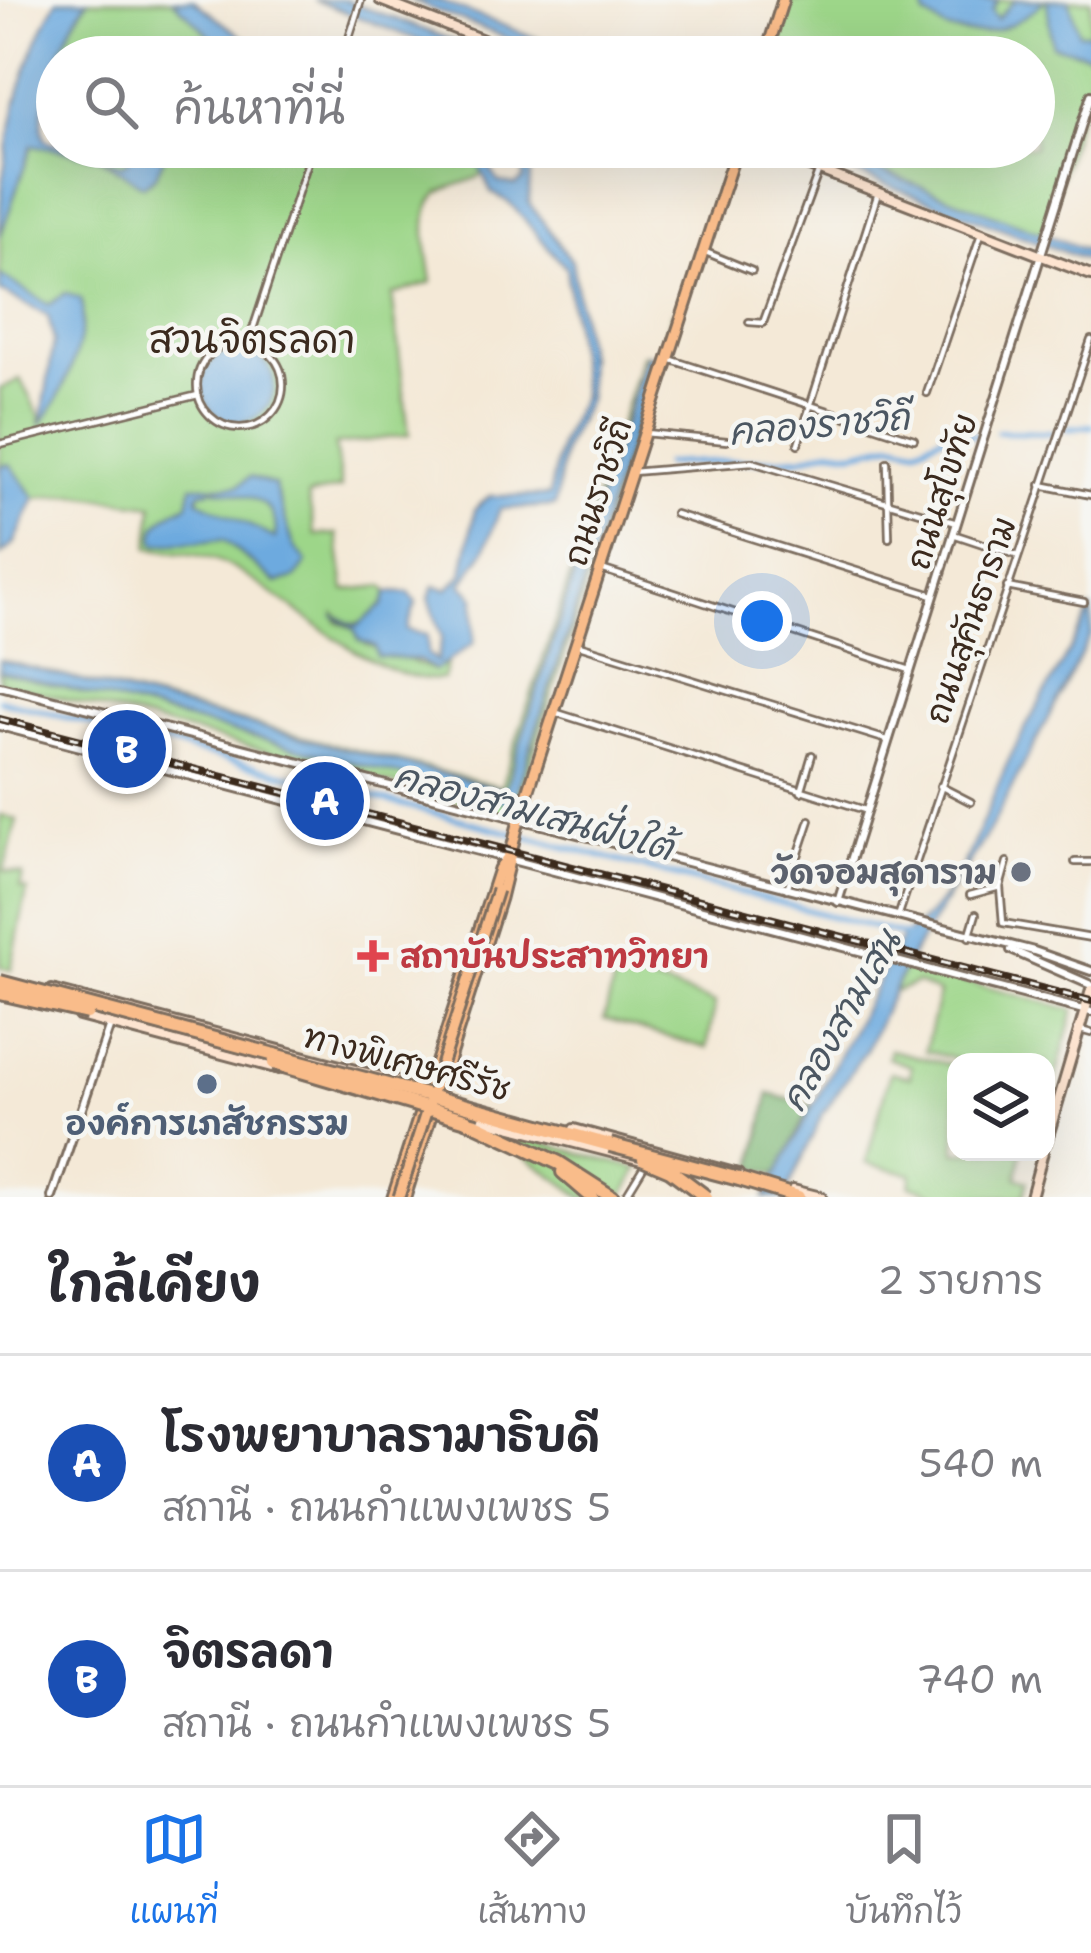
<!DOCTYPE html>
<html lang="th">
<meta charset="utf-8">
<style>
:root{--surface:#fff;--page:#f7f7f7;--text:#2b2b33;--muted:#7c7c81;--line:#e1e1e2;--accent:#1a73e8}
body{margin:0;font-family:"Shantell Sans","Playpen Sans Thai",sans-serif;background:var(--page);color:var(--text)}
.controls{position:absolute;right:36px;bottom:36px;display:grid;overflow:hidden;border-radius:24px;box-shadow:0 12px 48px #0002}
.controls button{width:108px;height:108px;display:grid;place-items:center;padding:0;border:0;border-bottom:3px solid var(--line);background:var(--surface);color:var(--text);font:60px sans-serif}
.you{position:absolute;left:762px;top:621px;width:42px;height:42px;margin:-30px;border:9px solid #fff;border-radius:50%;background:#1a73e8;box-shadow:0 0 0 18px #1a73e833}
.badge{display:grid;place-items:center;width:78px;height:78px;border-radius:50%;background:var(--accent);color:#fff;font-size:39px;font-weight:700}
.pin{position:absolute;translate:-50% -50%;border:6px solid #fff;box-shadow:0 3px 12px #0006}
.list{margin:0;padding:0;list-style:none}
h2{display:flex;justify-content:space-between;align-items:center;height:156px;margin:0;padding:0 48px;font-size:51px}
h2 small{font-size:39px;font-weight:400;color:var(--muted)}
.list li{display:grid;grid-template-columns:78px 1fr auto;gap:36px;align-items:center;box-sizing:border-box;height:216px;padding:0 48px;border-top:3px solid var(--line)}
.list b{display:block;font-size:45px;white-space:nowrap}
.list p{margin:0;font-size:39px;white-space:nowrap;color:var(--muted)}
.list em{font-size:39px;font-style:normal;color:var(--muted)}
.icon{flex:none;width:66px;height:66px;fill:none;stroke:currentColor;stroke-width:2;stroke-linecap:round;stroke-linejoin:round}
.map{position:relative;flex:none;width:1091px;height:1197px;overflow:hidden}
.search{position:absolute;background:var(--surface);box-shadow:0 12px 48px #0002;left:36px;right:36px;top:36px;height:132px;display:flex;align-items:center;gap:30px;box-sizing:border-box;padding:0 42px;border-radius:66px;color:var(--muted);font-size:45px}
.sheet{height:588px;background:var(--surface)}
nav{display:flex;justify-content:space-around;align-items:center;box-sizing:border-box;height:168px;border-top:3px solid var(--line);background:var(--surface);font-size:33px;color:var(--muted)}
nav a{display:grid;justify-items:center;gap:6px}
nav .on{color:var(--accent)}
.map>svg:first-child{display:block}
.green{fill:#9dd689;stroke:#6c8054;stroke-width:3}
.forest{fill:#7eb775;stroke:#5c704a;stroke-width:3}
.water{fill:#6daadf;stroke:#546a7e;stroke-width:3;fill-rule:evenodd}
.lines{fill:none;stroke-linecap:round;stroke-linejoin:round}
.canal{stroke:#6daadf;stroke-width:6}
.minor-casing{stroke:#7c6d5f;stroke-width:10}
.tertiary-casing{stroke:#7c6d5f;stroke-width:12}
.secondary-casing{stroke:#7c6d5f;stroke-width:14}
.primary-casing{stroke:#7c6d5f;stroke-width:15}
.motorway-casing{stroke:#7c6d5f;stroke-width:18}
.minor{stroke:#fff;stroke-width:4.5}
.tertiary{stroke:#fff;stroke-width:6}
.secondary{stroke:#fde4d0;stroke-width:8}
.primary{stroke:#f9bc8a;stroke-width:9}
.motorway{stroke:#f9bc8a;stroke-width:12}
.rail-casing{stroke:#3b2a1e;stroke-width:8}
.rail{stroke:#f6f6f2;stroke-width:3;stroke-dasharray:9;stroke-linecap:butt}
.primary-bridge-casing{stroke:#7c6d5f;stroke-width:15;stroke-linecap:butt}
.motorway-bridge-casing{stroke:#7c6d5f;stroke-width:18;stroke-linecap:butt}
.primary-bridge{stroke:#f9bc8a;stroke-width:9}
.motorway-bridge{stroke:#f9bc8a;stroke-width:12}
.worship-dot{fill:#6b7280;stroke:#f6f6f2;stroke-width:4.5}
.health-dot{fill:#e0444e;stroke:#f6f6f2;stroke-width:4.5}
.service-dot{fill:#5c6f8a;stroke:#f6f6f2;stroke-width:4.5}
.labels{text-anchor:middle;stroke-width:9;stroke-linejoin:round;paint-order:stroke}
.street-label{font-size:33px;fill:#3b2a1e;stroke:#f6f6f2}
.worship-label{font-size:33px;font-weight:bold;fill:#5b616d;stroke:#f6f6f2;text-anchor:end}
.health-label{font-size:33px;font-weight:bold;fill:#be3a42;stroke:#f6f6f2;text-anchor:start}
.service-label{font-size:33px;font-weight:bold;fill:#4e5e75;stroke:#f6f6f2}
.water-label{font-size:36px;font-style:italic;fill:#4c5762;stroke:#f6f6f2}
.quarter-label{font-size:39px;fill:#3b2a1e;stroke:#f6f6f2}
</style>
<div class="map">
<svg width="1091" height="1197" viewBox="0 0 1091 1197">
<rect width="100%" height="100%" fill="#f6f6f2"/>
<filter id="ink" filterUnits="userSpaceOnUse"><feTurbulence type="fractalNoise" baseFrequency=".00833" numOctaves="2"/><feDisplacementMap in="SourceGraphic" scale="24" xChannelSelector="R" yChannelSelector="G"/><feConvolveMatrix kernelMatrix="1 2 1 2 8 2 1 2 1" color-interpolation-filters="sRGB"/></filter>
<filter id="wash" filterUnits="userSpaceOnUse"><feTurbulence type="fractalNoise" baseFrequency=".004" numOctaves="4" result="noise"/><feDisplacementMap in="SourceGraphic" scale="48" xChannelSelector="R" yChannelSelector="G"/><feGaussianBlur stdDeviation="2.7" result="paint"/><feColorMatrix in="noise" values="0 0 0 0 0 0 0 0 0 0 0 0 0 0 0 0 0 1.4 0 .05"/><feComposite in="paint" operator="in"/></filter>
<g filter="url(#wash)">
<rect width="100%" height="100%" fill="#f4e9d7"/>
<g class="green">
<path d="M88,0H173L232,57H59L64,38Z"/>
<path d="M790,0H1091V74L1045,228L1039,233L818,147H1034V57H772Z"/>
<path d="M32,145L92,153L64,147H131L129,160L122,165L101,156L127,172L156,175L169,147H471L483,174C469,184 450,184 438,194C417,210 429,260 432,282L392,295L409,435L335,445L341,488L308,496L315,535L337,534L345,590L383,586L388,592L383,605L362,623L350,624L335,614L337,621L354,629L366,644L434,670L447,664L443,679C375,687 284,592 223,563C202,553 172,552 149,548L153,505L76,495L35,498L10,465L0,466V389L20,379L40,417L39,424L78,343L55,302L49,305L0,275V237Z"/>
<path d="M674,310L515,811L507,814L0,682V671L504,802L514,798Z"/>
<path d="M643,353L505,790L0,660L501,787Z"/>
<path d="M0,815L17,820L4,871L23,875L20,888L27,890L11,970L0,967Z"/>
<path d="M905,966L1074,1010L1054,1084L1046,1082V1062H967L925,1051L939,993L917,983L894,992Z"/>
<path d="M617,970L715,1003L707,1048L604,1019Z"/>
<path d="M890,1050L956,1066V1152H1022L1017,1177L1028,1181L1024,1197H945L910,1185L912,1174L866,1163L890,1072L910,1077L911,1066L888,1058Z"/>
<path d="M513,1135L639,1169L622,1197H582L517,1150Z"/>
</g>
<path class="forest" d="M769,1094L810,1105L778,1175L754,1168Z"/>
<g class="water">
<path d="M57,0H88C69,23 30,114 46,140C69,150 96,154 122,165L129,160L131,147H169L156,175L143,186L99,157L32,145L0,237C0,157 17,72 57,0Z"/>
<path d="M173,0H193L269,57H232Z"/>
<path d="M314,0H345L496,57H462Z"/>
<path d="M410,0H437L585,57H555Z"/>
<path d="M935,0H998L992,11L997,19L1015,0H1045C1020,24 985,42 949,30C939,27 934,19 925,16L924,4Z"/>
<path d="M1047,0H1069L1079,33H1091V55L1052,45Z"/>
<path d="M471,147H478L498,182L515,185L523,180V147H531L529,203L572,261L587,357L588,399L564,449L555,506L500,509L484,552L462,584L475,597L474,643L435,670L419,660L377,656L375,646L359,640L354,629L333,615L357,626L383,605L388,592L409,593L416,603L407,630L427,635L428,654L437,661L442,637L429,598L434,586L448,589L463,574L475,509L490,496H549L560,443L582,396L566,268L510,203L491,192Z"/>
<path d="M786,147H818L1091,252V262Z"/>
<path d="M0,275L49,305L65,293L81,299C89,335 63,396 41,425L54,341L48,316L0,291Z"/>
<circle cx="238" cy="386" r="36"/>
<path d="M647,354L656,357L514,798L504,802L0,671V660L505,790Z"/>
<path d="M10,464L35,498L14,544L0,556V466Z"/>
<path d="M250,477L274,485L294,546L307,562L296,578L276,583L224,540L156,544C148,522 173,512 188,504L192,486H238ZM213,489C242,495 282,498 275,538L198,500L199,493Z"/>
<path d="M1091,608V635L992,826L905,966L867,1048L821,1117L785,1197H765L902,936C959,903 981,821 1007,764C1032,711 1066,662 1091,608Z"/>
</g>
<g class="lines">
<g class="canal">
<path d="M1067,429L1091,426"/>
<path d="M998,432L1051,433"/>
<path d="M665,464L801,458L830,449L853,452L894,443L916,448L948,433L975,435"/>
<path d="M0,700L911,937"/>
</g>
</g>
</g>
<g filter="url(#ink)">
<g class="lines">
<g class="minor-casing">
<g id="minor">
<path d="M343,57L361,0"/>
<path d="M703,251L752,271"/>
<path d="M749,322L763,323L819,170"/>
<path d="M249,341L313,147"/>
<circle cx="240" cy="385" r="43"/>
<path d="M669,359L914,439"/>
<path d="M927,393L981,234"/>
<path d="M645,433L727,441"/>
<path d="M0,444L198,395"/>
<path d="M798,444L878,193"/>
<path d="M887,462L889,538"/>
<path d="M632,472L752,462L957,523"/>
<path d="M1041,485L1091,495"/>
<path d="M675,514L933,595"/>
<path d="M953,534L1016,555"/>
<path d="M601,569L910,670"/>
<path d="M1007,587L1084,602"/>
<path d="M576,644L887,740"/>
<path d="M554,712L865,810"/>
<path d="M940,786L971,802"/>
<path d="M801,792L812,755"/>
<path d="M1007,862L1000,887L1003,923L1091,938"/>
<path d="M1075,862H1091"/>
<path d="M787,889L810,820"/>
<path d="M970,895L1000,887"/>
<path d="M898,917L1091,340"/>
<path d="M969,937L976,914"/>
<path d="M1077,1029L1091,1033"/>
<path d="M625,1197L647,1161"/>
</g>
</g>
<g class="tertiary-casing">
<g id="tertiary">
<path d="M0,686L1034,951L1091,971"/>
<path d="M0,726L505,858"/>
<path d="M512,860L1091,1012"/>
<path d="M838,902L1091,95"/>
<path d="M1011,950L1091,985"/>
<path d="M52,1197L110,1025"/>
</g>
</g>
<g class="secondary-casing">
<g id="secondary">
<path d="M380,0L527,57"/>
<path d="M760,147L1091,275"/>
<path d="M52,990L397,1081"/>
<path d="M79,1016L279,1069"/>
<path d="M469,1116L646,1161"/>
<path d="M574,1129L738,1174"/>
<path d="M1046,1143L1091,990"/>
<path d="M793,1190L821,1197"/>
<path d="M1031,1197L1043,1152"/>
</g>
</g>
<g class="primary-casing">
<g id="primary">
<path d="M765,57L783,0"/>
<path d="M393,1197L499,869L510,854"/>
<path d="M405,1197L500,898L519,820L737,147"/>
</g>
</g>
<g class="motorway-casing">
<g id="motorway">
<path d="M482,1110L610,1145"/>
<path d="M467,1120L559,1163L612,1197"/>
<path d="M563,1172L592,1197"/>
<path d="M739,1179L798,1197"/>
</g>
</g>
<use href="#minor" class="minor"/>
<use href="#tertiary" class="tertiary"/>
<use href="#secondary" class="secondary"/>
<use href="#primary" class="primary"/>
<use href="#motorway" class="motorway"/>
<g class="rail-casing">
<path id="rail" d="M0,719L1091,1001"/>
</g>
<use href="#rail" class="rail"/>
<g class="primary-bridge-casing">
<path id="primary-bridge" d="M399,1197L497,890"/>
</g>
<g class="motorway-bridge-casing">
<g id="motorway-bridge">
<path d="M0,982L482,1110"/>
<path d="M0,993L87,1013"/>
<path d="M274,1063L467,1120"/>
<path d="M610,1145L739,1179"/>
<path d="M644,1159L670,1170L706,1197"/>
</g>
</g>
<use href="#primary-bridge" class="primary-bridge"/>
<use href="#motorway-bridge" class="motorway-bridge"/>
</g>
</g>
<circle class="worship-dot" cx="1021" cy="872" r="12"/>
<path class="health-dot" d="M367 938h12v12h12v12h-12v12h-12v-12h-12v-12h12z"/>
<circle class="service-dot" cx="207" cy="1084" r="12"/>
<g class="labels">
<g class="street-label">
<text transform="translate(941 491) rotate(-72)" y="12">ถนนสุโขทัย</text>
<text transform="translate(597 492) rotate(-72)" y="12">ถนนราชวิถี</text>
<text transform="translate(970 620) rotate(-71)" y="12">ถนนสุคันธาราม</text>
<text transform="translate(407 1062) rotate(15)" y="12">ทางพิเศษศรีรัช</text>
</g>
<g class="worship-label">
<text x="997" y="884">วัดจอมสุดาราม</text>
</g>
<g class="health-label">
<text x="400" y="968">สถาบันประสาทวิทยา</text>
</g>
<g class="service-label">
<text x="207" y="1135">องค์การเภสัชกรรม</text>
</g>
<g class="water-label">
<text transform="translate(819 424) rotate(-5)" y="13">คลองราชวิถี</text>
<text transform="translate(534 811) rotate(15)" y="13">คลองสามเสนฝั่งใต้</text>
<text transform="translate(840 1020) rotate(-60)" y="13">คลองสามเสน</text>
</g>
<g class="quarter-label">
<text x="252" y="353">สวนจิตรลดา</text>
</g>
</g>
</svg>
<div class="controls">
<button><svg class="icon" aria-label="layers" viewBox="0 0 24 24"><path d="M12 4l9 5-9 5-9-5zM3 14l9 5 9-5"/></svg></button>
</div>
<div class="you"></div>
<div class="pin badge" style="left:325px;top:801px;background:#1a4fb4">A</div>
<div class="pin badge" style="left:127px;top:749px;background:#1a4fb4">B</div>
<div class="search"><svg class="icon" aria-label="search" viewBox="0 0 24 24"><circle cx="10" cy="10" r="6"/><path d="M15 15l6 6"/></svg>ค้นหาที่นี่</div>
</div>
<section class="sheet">
<h2>ใกล้เคียง<small>2 รายการ</small></h2>
<ul class="list">
<li><span class="badge" style="background:#1a4fb4">A</span><div><b>โรงพยาบาลรามาธิบดี</b><p>สถานี · ถนนกำแพงเพชร 5</p></div><em>540 m</em></li>
<li><span class="badge" style="background:#1a4fb4">B</span><div><b>จิตรลดา</b><p>สถานี · ถนนกำแพงเพชร 5</p></div><em>740 m</em></li>
</ul>
</section>
<nav>
<a class="on"><svg class="icon" aria-label="map" viewBox="0 0 24 24"><path d="M3 6l6-2 6 2 6-2v14l-6 2-6-2-6 2zM9 4v14M15 6v14"/></svg>แผนที่</a>
<a><svg class="icon" aria-label="directions" viewBox="0 0 24 24"><path d="M12 3l9 9-9 9-9-9zM9 14v-3h6M13 9l2 2-2 2"/></svg>เส้นทาง</a>
<a><svg class="icon" aria-label="saved" viewBox="0 0 24 24"><path d="M7 4h10v16l-5-4-5 4z"/></svg>บันทึกไว้</a>
</nav>
